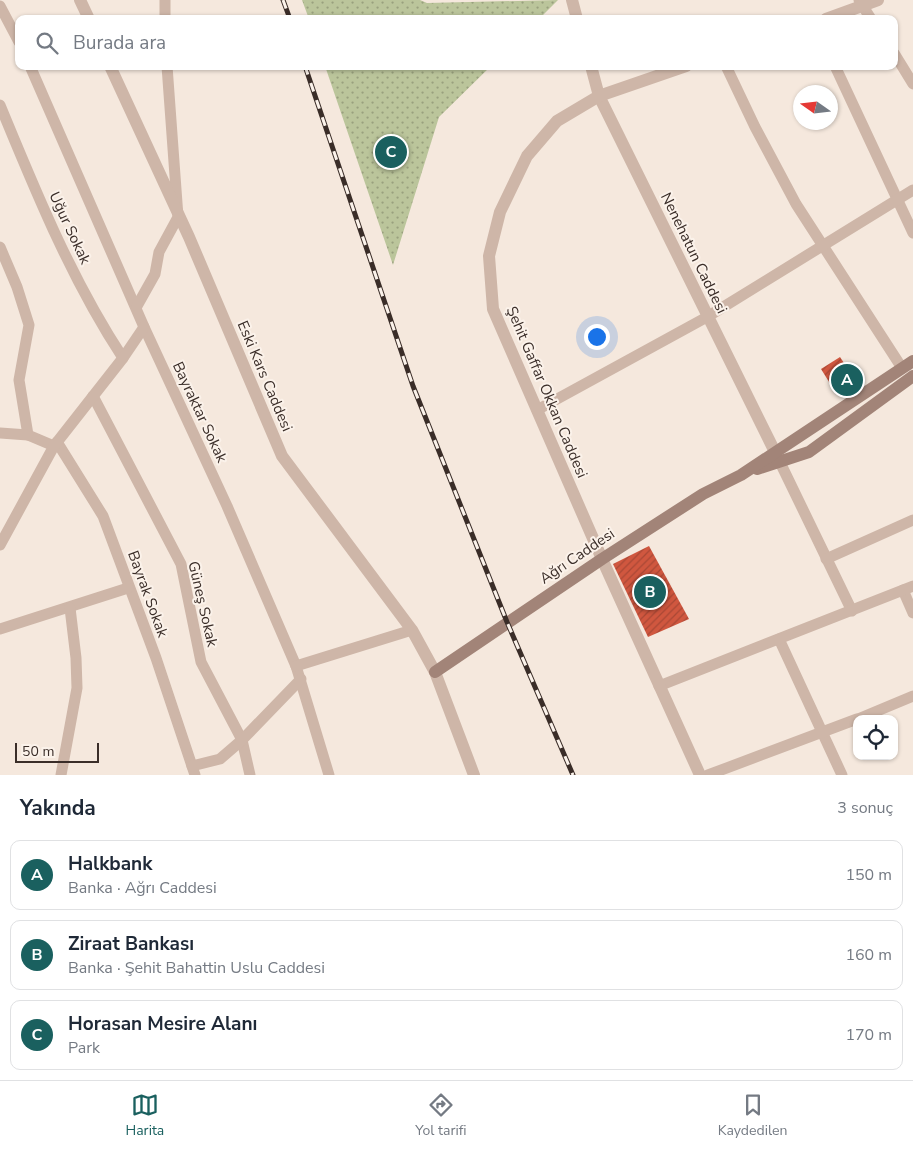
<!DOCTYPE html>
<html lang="tr">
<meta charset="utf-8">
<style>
:root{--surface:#fff;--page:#f2f2f3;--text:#1f2937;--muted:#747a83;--line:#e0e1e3;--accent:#1a605f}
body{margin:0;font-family:"Nunito Sans",sans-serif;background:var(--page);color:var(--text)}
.controls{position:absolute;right:15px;bottom:15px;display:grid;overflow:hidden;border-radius:10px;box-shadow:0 1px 4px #0004}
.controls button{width:45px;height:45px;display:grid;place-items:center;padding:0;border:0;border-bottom:1px solid var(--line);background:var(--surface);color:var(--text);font:25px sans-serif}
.compass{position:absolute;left:793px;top:85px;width:45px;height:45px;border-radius:50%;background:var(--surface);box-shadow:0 1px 4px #0004;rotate:284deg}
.scale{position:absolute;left:15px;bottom:12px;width:84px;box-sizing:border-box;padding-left:5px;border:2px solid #3a2d28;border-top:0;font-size:14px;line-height:18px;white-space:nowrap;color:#3a2d28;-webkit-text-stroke:4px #fbf2ea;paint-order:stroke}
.you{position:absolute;left:596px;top:336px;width:18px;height:18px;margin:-12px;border:4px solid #fff;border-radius:50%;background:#1a73e8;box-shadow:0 0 0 8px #1a73e833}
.badge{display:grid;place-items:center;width:32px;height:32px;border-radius:50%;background:var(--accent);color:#fff;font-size:16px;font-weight:700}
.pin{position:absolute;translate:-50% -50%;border:2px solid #fff;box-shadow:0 1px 5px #0006}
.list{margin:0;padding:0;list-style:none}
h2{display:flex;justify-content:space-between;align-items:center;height:65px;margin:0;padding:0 20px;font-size:21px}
h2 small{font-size:16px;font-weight:400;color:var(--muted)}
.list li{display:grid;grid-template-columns:32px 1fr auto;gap:15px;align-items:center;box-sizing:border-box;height:70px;margin:0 10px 10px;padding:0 10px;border:1px solid var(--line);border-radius:10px}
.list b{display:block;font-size:19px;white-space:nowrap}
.list p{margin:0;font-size:16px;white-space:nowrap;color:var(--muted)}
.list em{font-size:16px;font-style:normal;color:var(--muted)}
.icon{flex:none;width:28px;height:28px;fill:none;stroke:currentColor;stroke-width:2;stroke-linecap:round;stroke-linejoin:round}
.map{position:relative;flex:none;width:913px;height:775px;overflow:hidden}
.search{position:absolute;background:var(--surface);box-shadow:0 1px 4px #0004;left:15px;right:15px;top:15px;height:55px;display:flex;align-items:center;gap:12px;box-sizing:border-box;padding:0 18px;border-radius:10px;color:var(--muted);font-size:19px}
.sheet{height:305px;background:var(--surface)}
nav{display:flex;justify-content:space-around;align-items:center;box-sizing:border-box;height:70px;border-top:1px solid var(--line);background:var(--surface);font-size:14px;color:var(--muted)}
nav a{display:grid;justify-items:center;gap:2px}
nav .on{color:var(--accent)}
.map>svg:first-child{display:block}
.park{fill:url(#park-dots)}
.building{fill:url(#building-hatch)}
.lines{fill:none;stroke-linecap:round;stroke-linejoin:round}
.minor{stroke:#ceb6a8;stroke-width:11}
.tertiary{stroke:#ceb6a8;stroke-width:12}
.secondary{stroke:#a28478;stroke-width:12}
.rail-casing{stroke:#3a2d28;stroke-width:5}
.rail{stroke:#fbf2ea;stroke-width:3;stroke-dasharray:9;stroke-linecap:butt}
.labels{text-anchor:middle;stroke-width:4;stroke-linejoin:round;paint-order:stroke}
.street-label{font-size:15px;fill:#3a2d28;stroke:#fbf2ea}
</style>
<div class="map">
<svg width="913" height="775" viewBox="0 0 913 775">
<defs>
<pattern id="park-dots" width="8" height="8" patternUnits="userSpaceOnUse" patternTransform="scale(1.25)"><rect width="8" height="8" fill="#bbc59b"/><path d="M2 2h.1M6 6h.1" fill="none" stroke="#99a07e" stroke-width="1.8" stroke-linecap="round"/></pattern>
<pattern id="building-hatch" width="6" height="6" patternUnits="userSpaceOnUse" patternTransform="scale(1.25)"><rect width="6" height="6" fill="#d0573f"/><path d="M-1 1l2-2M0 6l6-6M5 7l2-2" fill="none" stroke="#aa4835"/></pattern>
</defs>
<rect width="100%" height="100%" fill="#f5e8dd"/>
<g class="park">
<path d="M302,0H420L427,3L558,0L539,19H309Z"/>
<path d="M325,66H491L439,117L393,265Z"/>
</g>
<g class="building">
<path d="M840,357L856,381L836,393L821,369Z"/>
<path d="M649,546L689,619L648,637L613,564Z"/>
</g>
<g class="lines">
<g class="minor">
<path d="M859,0L871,19"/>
<path d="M0,6L19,42"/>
<path d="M165,19V0"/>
<path d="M894,53L913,84"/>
<path d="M30,66L144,327L227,506L296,666L329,775"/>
<path d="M726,66L755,127L796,204L902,368"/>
<path d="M835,66L913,233"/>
<path d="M0,105C36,192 71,279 123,358"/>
<path d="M0,247L17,287L29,325L19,380L28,435L54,446"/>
<path d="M137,306L155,274L159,252L178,217L167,66"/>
<path d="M93,396L181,564L201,662L242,740L250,775"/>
<path d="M537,410L707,317L913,190"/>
<path d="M0,433L28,435"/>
<path d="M57,442L103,516L156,658L195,775"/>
<path d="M776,454L852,611"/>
<path d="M0,545L54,446L123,358L144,327"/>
<path d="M826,559L913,520"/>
<path d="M903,590L913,613"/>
<path d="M0,629L128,588"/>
<path d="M779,639L842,775"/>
<path d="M296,666L412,630"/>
<path d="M659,686L913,586"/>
<path d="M858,719L913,696"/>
<path d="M192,766L220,759L242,740L301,679"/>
<path d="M61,775L77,688L76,658L70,608"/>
<path d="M708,775L857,719"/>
</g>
<g class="tertiary">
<path d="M80,0L89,19"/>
<path d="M572,0L577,19"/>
<path d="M826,19L878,0"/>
<path d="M110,66L189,237L282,456L412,630L435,672L474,775"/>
<path d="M591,66L599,96L775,452"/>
<path d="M686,66L599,96L557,121L527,156L500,212L489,256L493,309L602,559L700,775"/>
</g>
<g class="secondary">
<path d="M757,469L809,452L913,376"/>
<path d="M435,672L602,559L703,494L741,475L913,361"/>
</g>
<g class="rail-casing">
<g id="rail">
<path d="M283,0L290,19"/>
<path d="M305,66L413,386L507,622L573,775"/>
</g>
</g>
<use href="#rail" class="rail"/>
</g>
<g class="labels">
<g class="street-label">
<text transform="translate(70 228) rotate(65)" y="5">Uğur Sokak</text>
<text transform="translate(694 253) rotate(64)" y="5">Nenehatun Caddesi</text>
<text transform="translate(265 376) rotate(67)" y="5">Eski Kars Caddesi</text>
<text transform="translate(547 392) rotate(67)" y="5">Şehit Gaffar Okkan Caddesi</text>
<text transform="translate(200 412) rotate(65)" y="5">Bayraktar Sokak</text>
<text transform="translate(577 556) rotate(-34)" y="5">Ağrı Caddesi</text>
<text transform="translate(148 594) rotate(70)" y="5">Bayrak Sokak</text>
<text transform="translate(203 604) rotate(77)" y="5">Güneş Sokak</text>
</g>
</g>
</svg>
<div class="controls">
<button><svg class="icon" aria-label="locate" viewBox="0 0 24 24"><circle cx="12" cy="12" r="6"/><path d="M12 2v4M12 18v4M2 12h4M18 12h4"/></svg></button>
</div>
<svg class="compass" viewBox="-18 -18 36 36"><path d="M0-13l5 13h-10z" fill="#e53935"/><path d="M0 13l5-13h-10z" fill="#747a83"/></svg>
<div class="scale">50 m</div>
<div class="you"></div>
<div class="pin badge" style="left:847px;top:380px">A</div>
<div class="pin badge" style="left:650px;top:592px">B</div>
<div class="pin badge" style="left:391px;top:152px">C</div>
<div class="search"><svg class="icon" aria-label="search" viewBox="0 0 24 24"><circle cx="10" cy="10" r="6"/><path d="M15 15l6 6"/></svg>Burada ara</div>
</div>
<section class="sheet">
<h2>Yakında<small>3 sonuç</small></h2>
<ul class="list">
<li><span class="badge">A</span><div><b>Halkbank</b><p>Banka · Ağrı Caddesi</p></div><em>150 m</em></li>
<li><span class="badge">B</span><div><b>Ziraat Bankası</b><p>Banka · Şehit Bahattin Uslu Caddesi</p></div><em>160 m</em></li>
<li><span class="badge">C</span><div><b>Horasan Mesire Alanı</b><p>Park</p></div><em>170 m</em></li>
</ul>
</section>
<nav>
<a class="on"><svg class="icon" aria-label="map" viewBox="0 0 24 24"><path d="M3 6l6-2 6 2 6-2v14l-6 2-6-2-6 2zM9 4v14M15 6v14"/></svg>Harita</a>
<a><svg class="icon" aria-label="directions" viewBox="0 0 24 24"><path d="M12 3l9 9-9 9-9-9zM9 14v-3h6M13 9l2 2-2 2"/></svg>Yol tarifi</a>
<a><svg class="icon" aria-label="saved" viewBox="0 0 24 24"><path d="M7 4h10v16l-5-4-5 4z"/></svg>Kaydedilen</a>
</nav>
